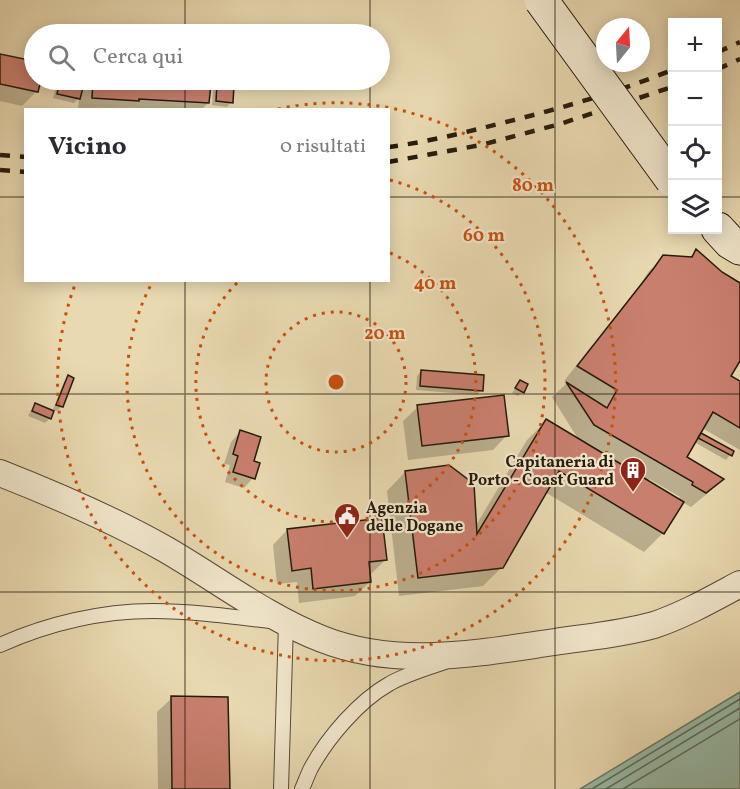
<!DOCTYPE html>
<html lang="it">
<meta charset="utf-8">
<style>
:root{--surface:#fff;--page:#f2f2f3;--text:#2b2b33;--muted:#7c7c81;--line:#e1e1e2}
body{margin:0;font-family:Vollkorn,serif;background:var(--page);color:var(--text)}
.controls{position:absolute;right:18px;top:18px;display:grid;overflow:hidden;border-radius:0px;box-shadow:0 3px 15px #0003}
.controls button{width:54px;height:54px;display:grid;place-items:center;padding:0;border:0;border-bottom:2px solid var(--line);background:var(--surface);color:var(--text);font:30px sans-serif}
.compass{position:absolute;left:596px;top:18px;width:54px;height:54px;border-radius:50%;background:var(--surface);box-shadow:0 3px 15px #0003;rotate:18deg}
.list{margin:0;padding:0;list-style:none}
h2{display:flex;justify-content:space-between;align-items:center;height:78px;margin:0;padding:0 24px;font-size:26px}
h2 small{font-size:20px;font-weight:400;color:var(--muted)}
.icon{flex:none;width:33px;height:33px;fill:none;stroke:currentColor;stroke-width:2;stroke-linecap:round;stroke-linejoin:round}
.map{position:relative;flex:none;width:740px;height:789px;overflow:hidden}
.search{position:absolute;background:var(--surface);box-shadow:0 3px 15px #0003;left:24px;top:24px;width:366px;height:66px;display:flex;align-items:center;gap:15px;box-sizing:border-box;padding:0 21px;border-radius:33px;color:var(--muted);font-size:22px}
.panel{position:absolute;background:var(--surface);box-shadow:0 3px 15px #0003;left:24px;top:108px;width:366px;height:174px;border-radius:0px}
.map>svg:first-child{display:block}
.water{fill:#98bba7;stroke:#6a7b69;stroke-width:1.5}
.shadow{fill:#0003;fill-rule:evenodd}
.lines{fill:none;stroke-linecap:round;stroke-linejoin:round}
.shore{stroke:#5e6b5a;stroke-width:1.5}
.building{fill:#c97f6e;stroke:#251b0d;stroke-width:1.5}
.service-casing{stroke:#564a36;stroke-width:16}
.minor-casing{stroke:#564a36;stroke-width:28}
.secondary-casing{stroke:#251b0d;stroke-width:35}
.service{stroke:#f1e6cc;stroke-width:14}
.minor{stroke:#f1e6cc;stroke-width:26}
.secondary{stroke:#f1e6cc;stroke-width:33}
.rail{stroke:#251b0d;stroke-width:4.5;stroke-dasharray:10 10;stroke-linecap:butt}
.secondary-bridge-casing{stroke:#251b0d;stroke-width:35;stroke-linecap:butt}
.secondary-bridge{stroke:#f1e6cc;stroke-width:33}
.grid{fill:none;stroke:#251b0d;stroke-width:1.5;stroke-opacity:0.55}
.ring{fill:none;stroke:#cb500c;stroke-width:3;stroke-dasharray:3 6}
.labels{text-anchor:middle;stroke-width:4.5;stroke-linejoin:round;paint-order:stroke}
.poi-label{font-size:16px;font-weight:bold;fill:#251b0d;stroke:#f1e6cc;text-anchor:end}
.centre{fill:#cb500c;stroke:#f1e6cc;stroke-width:3}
.ring-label{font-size:18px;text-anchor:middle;font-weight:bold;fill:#cb500c;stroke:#f1e6cc;stroke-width:4.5;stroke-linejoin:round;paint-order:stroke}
</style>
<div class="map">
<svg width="740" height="789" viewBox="0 0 740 789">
<rect width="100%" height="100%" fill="#e9d9b1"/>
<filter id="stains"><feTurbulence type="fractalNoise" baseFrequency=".00333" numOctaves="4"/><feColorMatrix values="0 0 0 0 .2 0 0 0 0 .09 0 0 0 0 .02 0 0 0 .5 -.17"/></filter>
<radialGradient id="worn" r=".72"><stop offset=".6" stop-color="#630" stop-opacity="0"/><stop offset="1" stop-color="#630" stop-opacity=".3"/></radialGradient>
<path class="water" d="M740,692V789H580Z"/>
<g class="shadow">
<path d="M0,56L34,63V80H39L37,91L22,106L0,101Z"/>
<path d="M58,80H83L80,91L91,80H131L209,85L208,103L201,110H78L79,98L74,103L53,98Z"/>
<path d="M218,86L231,102L227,107L212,105L213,90Z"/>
<path d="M696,251L733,281L740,284V358L729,377L740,383V450L702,428L699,434L732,452L730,455L726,460L694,442L685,458L722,479L708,493L691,507L682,502L663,533L644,552L545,492L502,567L483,586L399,596L387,491L405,472L475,527L527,440L546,421L580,442L552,397L567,383L564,381L640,285L649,271L663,257L689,258ZM649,479L680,497L678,500L648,482Z"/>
<path d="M421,371L481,390L477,395L416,390L417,376Z"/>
<path d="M68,377L72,379L61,407L57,411L53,410L50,418L45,423L28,416L31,410L35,405L52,412L64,382Z"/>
<path d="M520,381L523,392L518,396L512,393Z"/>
<path d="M418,407L507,435L493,450L408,460L403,421Z"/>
<path d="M240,432L252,462L253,478L244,488L225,482L230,465L224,464L231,442Z"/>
<path d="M287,530L386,559L371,574H369L370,582L355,596L299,603L297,582L277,584L273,545Z"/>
<path d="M172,698L229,789H158L157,712Z"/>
</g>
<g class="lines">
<g class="shore">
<path d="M592,789L740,699"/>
<path d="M606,789L740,708"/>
<path d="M623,789L740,719"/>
</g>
</g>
<g class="building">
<path d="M0,54L34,61V80H41L38,92L0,84Z"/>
<path d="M60,80H85L80,99L57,94Z"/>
<path d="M93,80H152L211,84L209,103L139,99V101L92,98Z"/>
<path d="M217,84L234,85L233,103L216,101Z"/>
<path d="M696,249L722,272L740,283V361L731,376L740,381V428L713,412L687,457L724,479L706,493L692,485L693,482L594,425L566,382L607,408L617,390L577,366L654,268L663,255L692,257Z"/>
<path d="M421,370L484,375L483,391L420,386Z"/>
<path d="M68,375L74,378L63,407L56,405Z"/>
<path d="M520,380L528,384L524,393L515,388Z"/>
<path d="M504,395L509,436L422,446L417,405Z"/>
<path d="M35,403L54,411L51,419L32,411Z"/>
<path d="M546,419L684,502L664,534L559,471L503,568L418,578L405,471L449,465L474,484L477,534Z"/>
<path d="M240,430L261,437L254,461L260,463L255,479L233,472L238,456L233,454Z"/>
<path d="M701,433L734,451L732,456L698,438Z"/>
<path d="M382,518L387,560L369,562L371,582L313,589L311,568L292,571L287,529Z"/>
<path d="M171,696L228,697L230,789H172Z"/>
</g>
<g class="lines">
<g class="service-casing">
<g id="service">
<path d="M0,645C47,624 101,611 153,611C197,611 242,618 286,623L281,789"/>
<path d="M302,789C305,782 308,774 311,768C328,737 359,701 389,684C404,675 428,668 445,662"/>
</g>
</g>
<g class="minor-casing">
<path id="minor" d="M0,473C56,495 112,519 165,549C217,579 266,617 322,639C398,669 478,653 555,642C588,637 622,634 654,625C684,615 712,599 740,584"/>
</g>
<g class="secondary-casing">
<path id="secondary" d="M718,229L730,242L740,248"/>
</g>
<use href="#service" class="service"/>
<use href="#minor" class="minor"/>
<use href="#secondary" class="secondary"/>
<g class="rail">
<path d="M718,52L740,42"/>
<path d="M718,69L740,59"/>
<path d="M388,147C428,142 467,132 506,122C562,108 618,92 672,70"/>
<path d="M0,155L26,157"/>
<path d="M388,162L481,145L560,124L672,87"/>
<path d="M0,170L26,172"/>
</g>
<g class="secondary-bridge-casing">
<path id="secondary-bridge" d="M541,0L672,180"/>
</g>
<use href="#secondary-bridge" class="secondary-bridge"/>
</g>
<path class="grid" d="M185,0V34M370,0V34M555,0V789M185,80V110M370,80V110M0,197H26M388,197H672M718,197H740M185,280V789M370,280V789M0,394H740M0,592H740"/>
<g class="ring">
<circle cx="336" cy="382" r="70"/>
<path d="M390 253A140 140 0 1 1 239 281"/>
<path d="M390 180A209 209 0 1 1 153 281"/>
<path d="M278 109A279 279 0 1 1 76 282"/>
</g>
<defs>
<g id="building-pin" transform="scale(1.35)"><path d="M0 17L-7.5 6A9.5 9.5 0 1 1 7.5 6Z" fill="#8f2418" stroke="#f1e6cc"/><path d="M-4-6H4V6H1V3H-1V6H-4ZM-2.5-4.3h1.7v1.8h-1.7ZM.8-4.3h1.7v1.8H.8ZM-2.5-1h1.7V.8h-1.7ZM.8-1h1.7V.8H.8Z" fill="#fff"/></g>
<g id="civic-pin" transform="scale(1.35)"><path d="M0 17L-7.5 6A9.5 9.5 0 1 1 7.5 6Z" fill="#8f2418" stroke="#f1e6cc"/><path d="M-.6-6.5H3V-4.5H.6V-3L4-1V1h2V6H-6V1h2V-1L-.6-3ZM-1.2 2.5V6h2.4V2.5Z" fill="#fff"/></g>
</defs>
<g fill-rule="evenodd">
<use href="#building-pin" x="633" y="470"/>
<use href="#civic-pin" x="347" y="516"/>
</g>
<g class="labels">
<g class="poi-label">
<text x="614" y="467">Capitaneria di<tspan x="614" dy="18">Porto - Coast Guard</tspan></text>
<text x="366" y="513" text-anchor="start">Agenzia<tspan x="366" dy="18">delle Dogane</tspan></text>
</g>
</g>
<circle cx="336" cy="382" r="9" class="centre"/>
<g class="ring-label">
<text x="533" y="191">80 m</text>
<text x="484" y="241">60 m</text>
<text x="435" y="289">40 m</text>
<text x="385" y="339">20 m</text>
</g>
<rect width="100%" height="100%" filter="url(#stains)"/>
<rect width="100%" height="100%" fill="url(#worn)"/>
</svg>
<div class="controls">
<button>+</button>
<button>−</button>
<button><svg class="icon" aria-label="locate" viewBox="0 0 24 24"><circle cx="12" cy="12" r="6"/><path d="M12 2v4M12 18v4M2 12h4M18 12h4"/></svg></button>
<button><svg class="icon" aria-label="layers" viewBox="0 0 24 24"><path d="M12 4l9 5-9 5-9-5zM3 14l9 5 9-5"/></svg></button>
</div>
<svg class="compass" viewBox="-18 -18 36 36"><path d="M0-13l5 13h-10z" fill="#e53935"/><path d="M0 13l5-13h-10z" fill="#7c7c81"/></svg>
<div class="search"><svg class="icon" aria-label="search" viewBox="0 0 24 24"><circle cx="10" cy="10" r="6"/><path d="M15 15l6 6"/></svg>Cerca qui</div>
<section class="panel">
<h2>Vicino<small>0 risultati</small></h2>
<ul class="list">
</ul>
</section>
</div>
